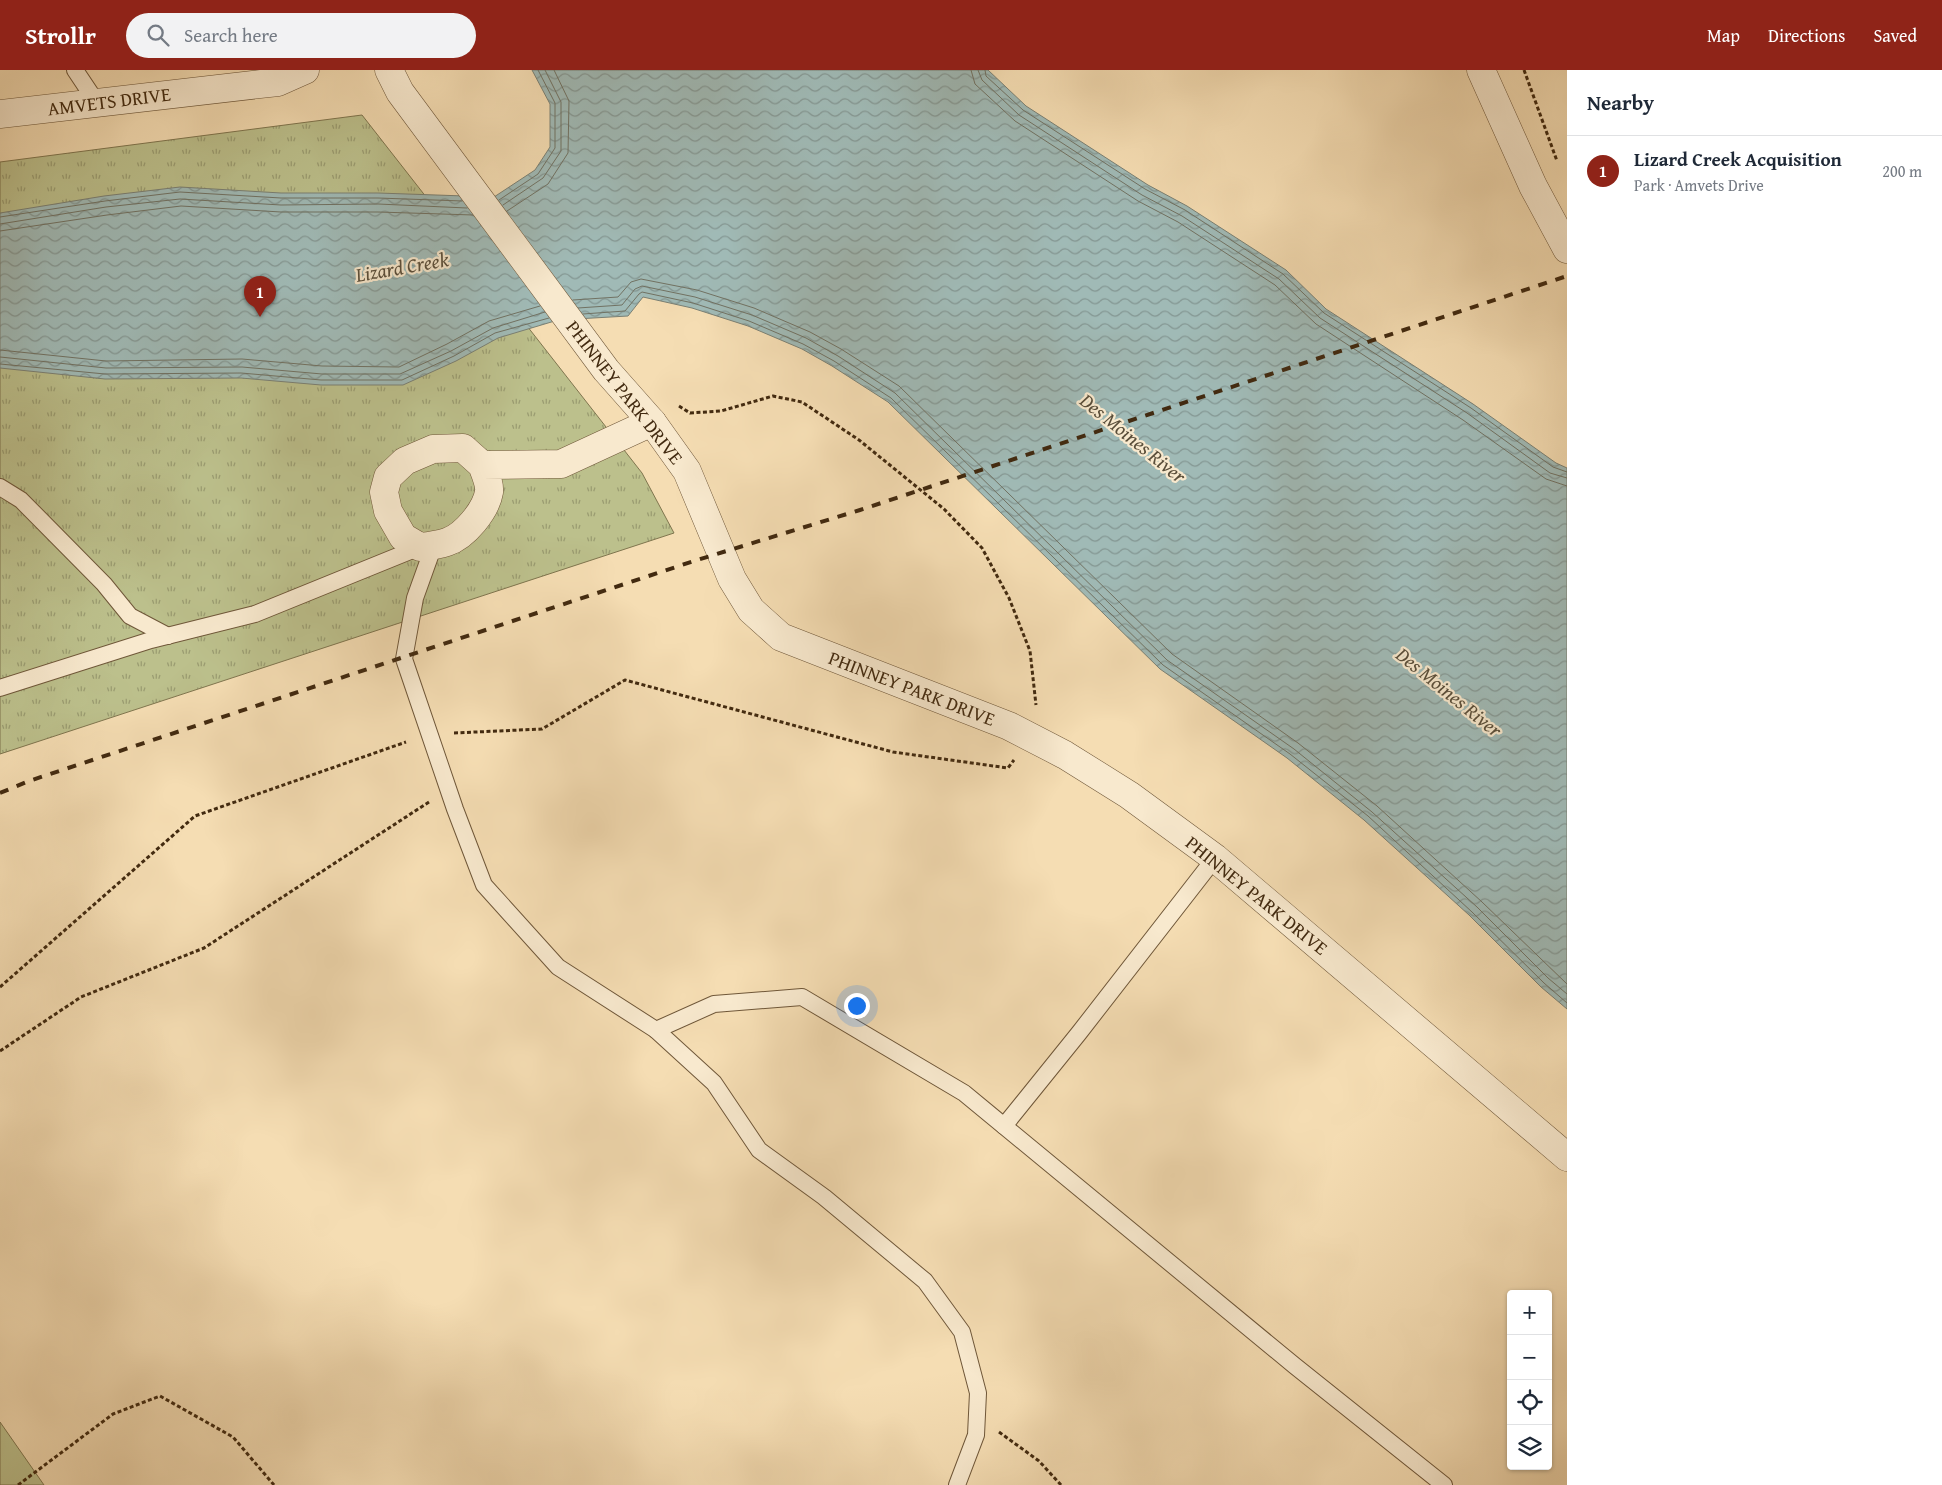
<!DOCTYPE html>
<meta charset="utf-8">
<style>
:root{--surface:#fff;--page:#f2f2f3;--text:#1f2937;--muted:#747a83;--line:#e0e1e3;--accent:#8f2418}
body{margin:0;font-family:"Gentium Book Plus",serif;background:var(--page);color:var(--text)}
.controls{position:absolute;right:15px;bottom:15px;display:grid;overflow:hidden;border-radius:5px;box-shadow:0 1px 4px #0004}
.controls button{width:45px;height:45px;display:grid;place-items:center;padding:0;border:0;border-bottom:1px solid var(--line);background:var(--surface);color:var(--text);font:25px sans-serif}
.you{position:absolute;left:856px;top:935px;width:18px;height:18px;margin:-12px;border:4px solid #fff;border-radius:50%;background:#1a73e8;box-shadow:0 0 0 8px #1a73e833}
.badge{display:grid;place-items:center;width:32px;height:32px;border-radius:50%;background:var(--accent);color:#fff;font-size:16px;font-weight:700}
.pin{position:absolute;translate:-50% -41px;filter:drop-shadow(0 1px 2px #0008)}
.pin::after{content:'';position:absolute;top:26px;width:18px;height:15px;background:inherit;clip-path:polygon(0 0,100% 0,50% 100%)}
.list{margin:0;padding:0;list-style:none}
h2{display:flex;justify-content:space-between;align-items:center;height:65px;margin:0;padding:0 20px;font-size:21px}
h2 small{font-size:16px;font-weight:400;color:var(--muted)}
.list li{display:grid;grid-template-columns:32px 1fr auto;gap:15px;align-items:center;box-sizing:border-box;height:70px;padding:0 20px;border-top:1px solid var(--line)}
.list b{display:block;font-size:19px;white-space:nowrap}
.list p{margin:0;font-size:16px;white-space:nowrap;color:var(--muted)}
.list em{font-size:16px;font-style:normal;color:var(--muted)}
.icon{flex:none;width:28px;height:28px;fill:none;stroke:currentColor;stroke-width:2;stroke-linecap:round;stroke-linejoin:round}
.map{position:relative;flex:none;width:1567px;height:1415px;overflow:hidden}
header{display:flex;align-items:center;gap:30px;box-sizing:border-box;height:70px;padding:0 25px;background:var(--accent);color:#fff}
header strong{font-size:24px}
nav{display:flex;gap:28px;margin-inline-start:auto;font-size:18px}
.search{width:350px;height:45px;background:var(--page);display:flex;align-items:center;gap:12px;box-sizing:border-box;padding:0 18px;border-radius:28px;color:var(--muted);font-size:19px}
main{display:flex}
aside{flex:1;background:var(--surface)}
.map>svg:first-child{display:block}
.grass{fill:#bcc08c;stroke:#7f754e}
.park{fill:url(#park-tufts);stroke:#7f754e}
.water{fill:url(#water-waves);stroke:#7a8074}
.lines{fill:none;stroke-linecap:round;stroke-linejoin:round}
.shore{stroke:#717263;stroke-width:1}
.service-casing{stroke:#6f5739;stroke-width:18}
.minor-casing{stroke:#6f5739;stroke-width:29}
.tertiary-casing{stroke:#6f5739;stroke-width:29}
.path{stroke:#422a10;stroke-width:3;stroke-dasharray:4 2.5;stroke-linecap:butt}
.service{stroke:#f8e9ce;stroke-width:16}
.minor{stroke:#f8e9ce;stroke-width:28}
.tertiary{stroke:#f8e9ce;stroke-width:28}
.rail{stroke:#422a10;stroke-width:4;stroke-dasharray:9 9;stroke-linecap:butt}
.labels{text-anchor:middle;stroke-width:4.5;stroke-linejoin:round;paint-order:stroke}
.street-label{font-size:19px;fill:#422a10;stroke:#f8e9ce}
.water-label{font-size:20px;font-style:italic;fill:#5a4e3a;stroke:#f8e9ce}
</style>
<header>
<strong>Strollr</strong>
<div class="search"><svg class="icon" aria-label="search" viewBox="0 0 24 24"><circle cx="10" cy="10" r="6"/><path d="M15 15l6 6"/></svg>Search here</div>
<nav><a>Map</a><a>Directions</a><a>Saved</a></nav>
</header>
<main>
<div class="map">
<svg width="1567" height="1415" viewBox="0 0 1567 1415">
<defs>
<pattern id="park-tufts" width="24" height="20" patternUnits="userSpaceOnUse" patternTransform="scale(1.25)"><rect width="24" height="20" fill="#bcc08c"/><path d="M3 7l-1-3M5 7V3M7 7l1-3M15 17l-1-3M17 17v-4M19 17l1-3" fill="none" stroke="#9a9c71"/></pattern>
<pattern id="water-waves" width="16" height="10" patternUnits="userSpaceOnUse" patternTransform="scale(1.25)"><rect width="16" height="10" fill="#a0bab6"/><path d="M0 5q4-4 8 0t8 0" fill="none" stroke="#849793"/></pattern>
</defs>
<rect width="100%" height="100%" fill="#f5ddb3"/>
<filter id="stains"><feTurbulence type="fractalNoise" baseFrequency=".004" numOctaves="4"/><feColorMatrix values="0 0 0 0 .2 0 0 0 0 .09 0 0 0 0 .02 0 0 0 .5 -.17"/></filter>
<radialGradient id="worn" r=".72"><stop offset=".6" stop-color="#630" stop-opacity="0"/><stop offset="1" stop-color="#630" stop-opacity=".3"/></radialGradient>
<path class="grass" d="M0,1352L44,1415H0Z"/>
<path class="park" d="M362,45L642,403L674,463L0,684V92Z"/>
<path class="water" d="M532,0H988L1026,36L1148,115L1187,136L1286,200L1326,239L1473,334L1556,393L1567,398V939L1541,917L1469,845L1364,750L1287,688L1160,599L888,332L832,296L802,279L748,256L692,238L643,227L628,246L558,250L498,268L456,291L403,315H321L241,308L105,309L0,298V143L104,126L180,117L281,123H378L494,127L535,100L550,77V34Z"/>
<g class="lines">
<g class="shore">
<path d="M971,0L975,14L1015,51L1138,131L1178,152L1275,215L1316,254L1463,350L1546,409L1567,416"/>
<path d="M978,0L982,10L1019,45L1142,125L1182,146L1279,209L1320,248L1467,343L1550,403L1567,408"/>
<path d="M985,0L986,6L1023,40L1145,119L1185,140L1283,204L1324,243L1471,338L1553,397L1567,402"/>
<path d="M499,130L538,104L555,78V33L538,0"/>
<path d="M503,135L543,108L561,81V32L545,0"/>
<path d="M507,141L548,114L568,83L569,31L554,0"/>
<path d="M0,147L105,131L180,122L281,128H378L462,131"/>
<path d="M0,154L106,137L180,129L281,135L378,134L467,138"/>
<path d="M0,161L107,145L181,136L281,142H378L473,145"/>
<path d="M573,230L618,227L631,212L641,209L697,220L754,238L810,262L841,279L899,316L1172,584L1298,673L1377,736L1482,832L1567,914"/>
<path d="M578,238L622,235L635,219L642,216L695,227L752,245L806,268L838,286L895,323L1167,590L1294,679L1372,742L1477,837L1548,908L1567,924"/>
<path d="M583,244L625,241L639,224L642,222L693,233L749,251L803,274L834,291L891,328L1163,595L1290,684L1368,746L1472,842L1544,913L1567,933"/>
<path d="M0,280L106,291L242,289L322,296L399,297L447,274L489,251L540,236"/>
<path d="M0,287L106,298L242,297L322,304H400L451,281L493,258L545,242"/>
<path d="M0,294L105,304L241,303L321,310H402L454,286L495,263L549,248"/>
</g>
<g class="service-casing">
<g id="service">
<path d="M75,0L97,33"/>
<path d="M0,417L21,430L104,514L130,546L168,566"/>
<path d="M434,475L415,528L404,589L455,739L484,815L558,897L656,960L714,1013L759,1080L824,1127L925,1211L962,1262L978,1323L976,1365L957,1415"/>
<path d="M0,618L151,570L255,544L420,477"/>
<path d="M656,960L714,934L802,927L964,1023L1295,1296L1444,1415"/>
<path d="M1004,1056L1079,963L1215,788"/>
</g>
</g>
<g class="minor-casing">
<g id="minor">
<path d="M389,0L400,22L606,300L652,352L687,401L732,509L751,540L781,567L1009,656L1065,685L1129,725L1215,788L1567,1087"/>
<path d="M0,44L278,12L305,0"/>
<path d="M482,395C485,403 490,414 489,422C486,440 465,466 447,472C438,475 429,476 420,477L403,467L388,441L384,422L388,407L405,391L433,379L463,378L482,395L561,394L652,352"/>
</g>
</g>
<g class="tertiary-casing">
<path id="tertiary" d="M1481,0L1533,116L1567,179"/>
</g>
<g class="path">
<path d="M1524,0L1557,91"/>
<path d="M679,336L690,343L721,341L773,326L802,332L859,370L944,439L982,478L1009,528L1030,581L1036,635"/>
<path d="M454,663L542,659L625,610L893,682L1008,698L1014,690"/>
<path d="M0,917L195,746L406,672"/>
<path d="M0,981L81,927L204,878L429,732"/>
<path d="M999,1362L1039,1391L1061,1415"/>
<path d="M18,1415L113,1344L160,1326L233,1367L274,1415"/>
</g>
<use href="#service" class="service"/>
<use href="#minor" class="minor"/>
<use href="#tertiary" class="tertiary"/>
<path class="rail" d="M0,723L29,711L694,491L860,440L1567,206"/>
</g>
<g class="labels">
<g class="street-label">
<text transform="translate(109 31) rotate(-7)" y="7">AMVETS DRIVE</text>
<text transform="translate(625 322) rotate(52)" y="7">PHINNEY PARK DRIVE</text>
<text transform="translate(912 618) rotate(21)" y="7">PHINNEY PARK DRIVE</text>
<text transform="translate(1257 825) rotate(39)" y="7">PHINNEY PARK DRIVE</text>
</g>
<g class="water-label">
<text transform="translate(402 197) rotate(-10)" y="7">Lizard Creek</text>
<text transform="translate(1133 368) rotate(39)" y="7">Des Moines River</text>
<text transform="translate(1449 622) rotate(39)" y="7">Des Moines River</text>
</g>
</g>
<rect width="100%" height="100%" filter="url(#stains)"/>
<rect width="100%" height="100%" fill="url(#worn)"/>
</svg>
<div class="controls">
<button>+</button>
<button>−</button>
<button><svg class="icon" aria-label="locate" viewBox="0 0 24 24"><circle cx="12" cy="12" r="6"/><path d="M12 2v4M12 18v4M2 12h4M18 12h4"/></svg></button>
<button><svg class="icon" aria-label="layers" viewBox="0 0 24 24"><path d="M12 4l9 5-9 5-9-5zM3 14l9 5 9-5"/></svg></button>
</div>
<div class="you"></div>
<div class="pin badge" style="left:260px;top:247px">1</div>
</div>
<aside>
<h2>Nearby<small></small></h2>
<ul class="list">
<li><span class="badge">1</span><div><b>Lizard Creek Acquisition</b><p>Park · Amvets Drive</p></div><em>200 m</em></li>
</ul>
</aside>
</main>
